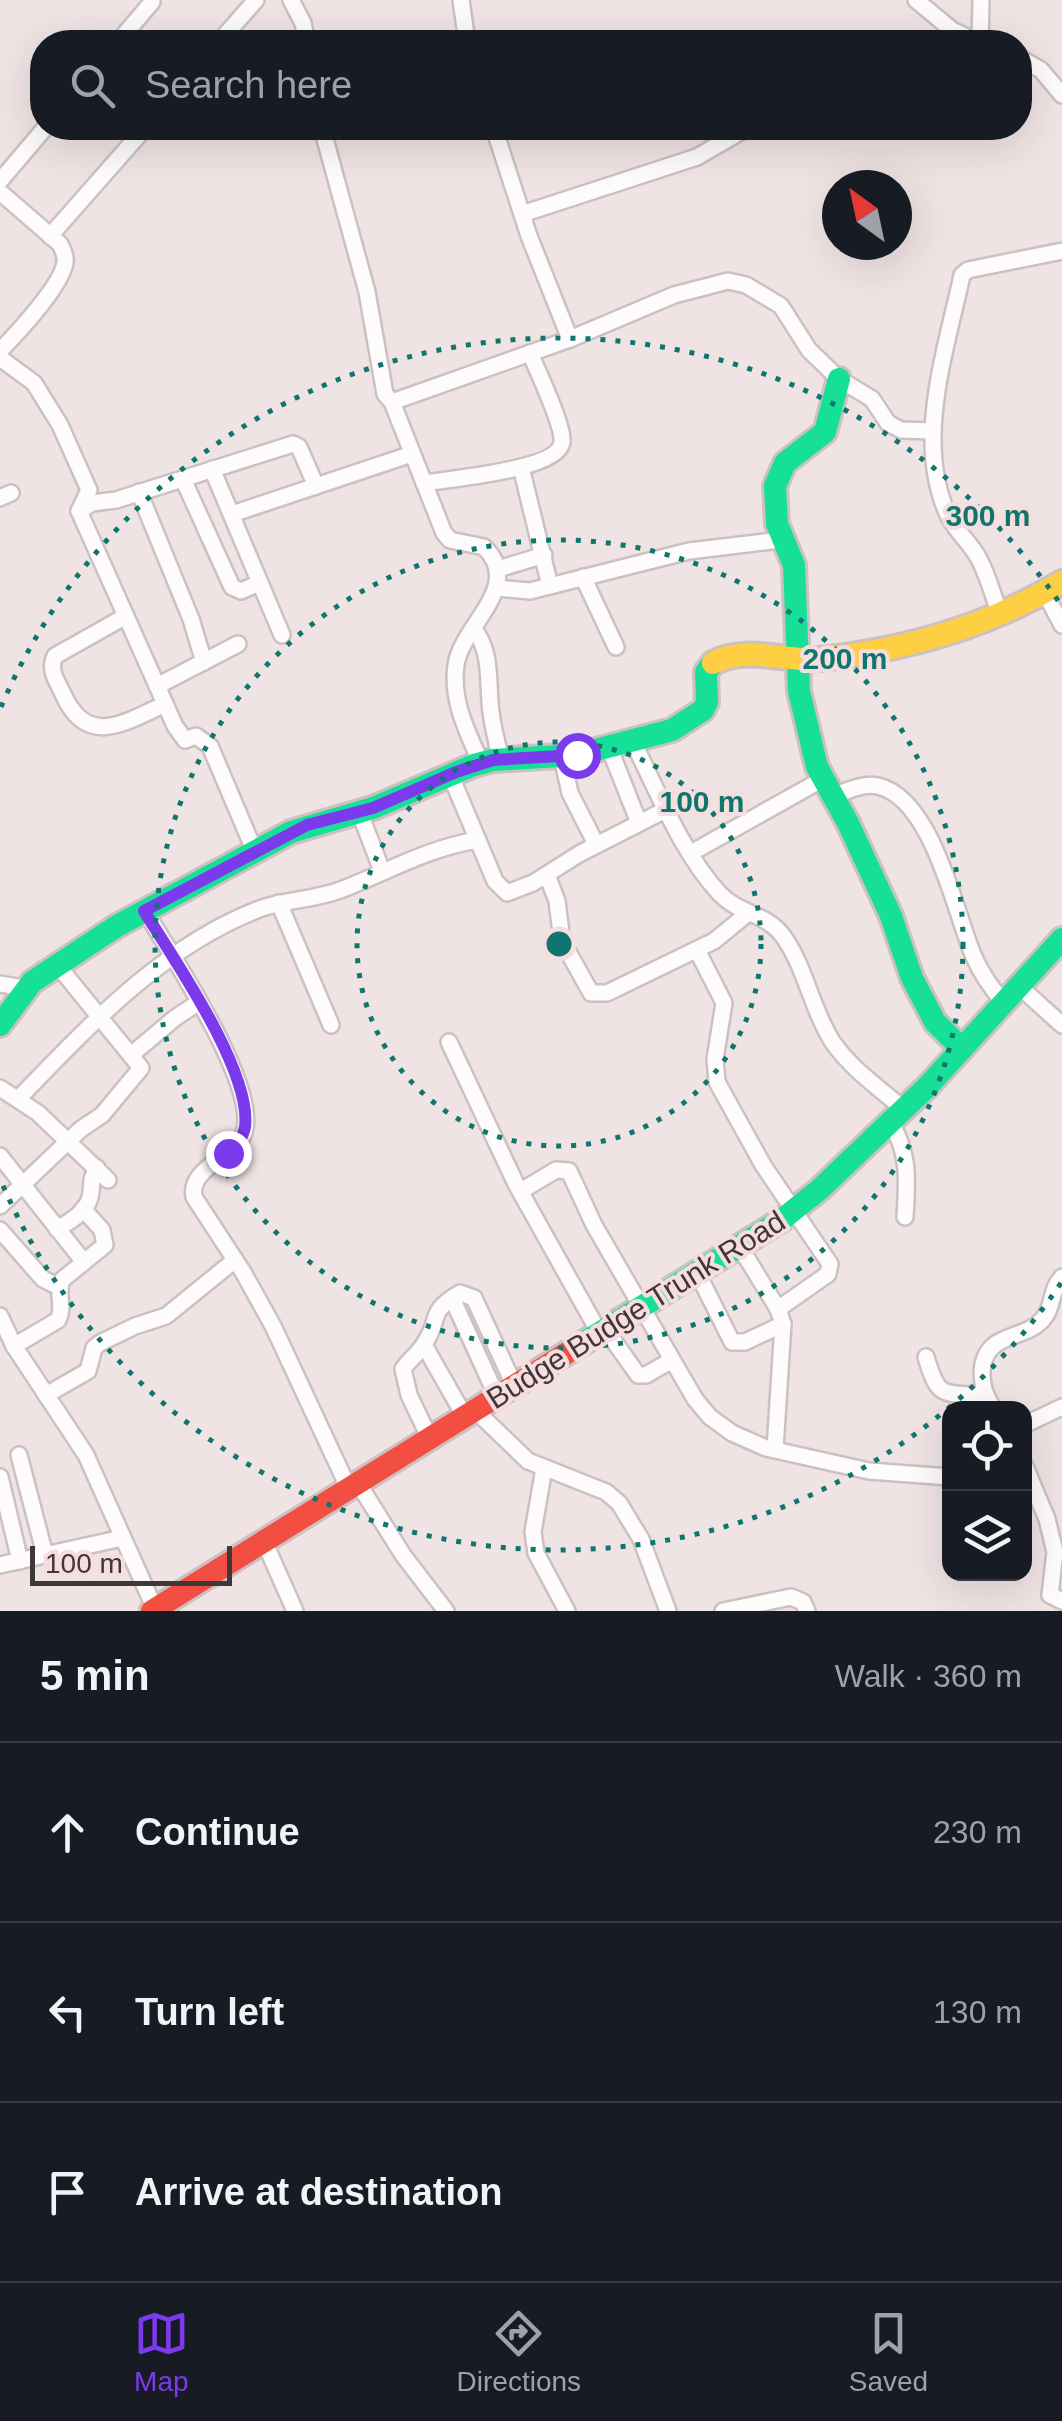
<!DOCTYPE html>
<meta charset="utf-8">
<style>
:root{--surface:#171b24;--page:#20242c;--text:#f1f3f6;--muted:#9ea1a6;--line:#363941;--accent:#7c3aed}
body{margin:0;font-family:Helvetica,sans-serif;background:var(--page);color:var(--text)}
.controls{position:absolute;right:30px;bottom:30px;display:grid;overflow:hidden;border-radius:20px;box-shadow:0 10px 40px #0002}
.controls button{width:90px;height:90px;display:grid;place-items:center;padding:0;border:0;border-bottom:2px solid var(--line);background:var(--surface);color:var(--text);font:50px sans-serif}
.compass{position:absolute;left:822px;top:170px;width:90px;height:90px;border-radius:50%;background:var(--surface);box-shadow:0 10px 40px #0002;rotate:327deg}
.scale{position:absolute;left:30px;bottom:25px;width:202px;box-sizing:border-box;padding-left:10px;border:5px solid #403738;border-top:0;font-size:28px;line-height:35px;white-space:nowrap;color:#403738;-webkit-text-stroke:8px #f6dddf;paint-order:stroke}
.stop{position:absolute;width:30px;height:30px;margin:-22px;border:8px solid #7c3aed;border-radius:50%;background:#fff}
.stop.end{background:#7c3aed;border-color:#fff;box-shadow:0 2px 10px #0008}
.list{margin:0;padding:0;list-style:none}
h2{display:flex;justify-content:space-between;align-items:center;height:130px;margin:0;padding:0 40px;font-size:42px}
h2 small{font-size:32px;font-weight:400;color:var(--muted)}
.list li{display:grid;grid-template-columns:65px 1fr auto;gap:30px;align-items:center;box-sizing:border-box;height:180px;padding:0 40px;border-top:2px solid var(--line)}
.list b{display:block;font-size:38px;white-space:nowrap}
.list em{font-size:32px;font-style:normal;color:var(--muted)}
.icon{flex:none;width:55px;height:55px;fill:none;stroke:currentColor;stroke-width:2;stroke-linecap:round;stroke-linejoin:round}
.map{position:relative;flex:none;width:1062px;height:1611px;overflow:hidden}
.search{position:absolute;background:var(--surface);box-shadow:0 10px 40px #0002;left:30px;right:30px;top:30px;height:110px;display:flex;align-items:center;gap:25px;box-sizing:border-box;padding:0 35px;border-radius:40px;color:var(--muted);font-size:38px}
.sheet{height:670px;background:var(--surface)}
nav{display:flex;justify-content:space-around;align-items:center;box-sizing:border-box;height:140px;border-top:2px solid var(--line);background:var(--surface);font-size:28px;color:var(--muted)}
nav a{display:grid;justify-items:center;gap:5px}
nav .on{color:var(--accent)}
.map>svg:first-child{display:block}
.lines{fill:none;stroke-linecap:round;stroke-linejoin:round}
.street-casing{stroke:#ccc1c2;stroke-width:20}
.fast-casing{stroke:#ccc1c2;stroke-width:28}
.slow-casing{stroke:#ccc1c2;stroke-width:28}
.jam-casing{stroke:#ccc1c2;stroke-width:28}
.street{stroke:#fdfbfb;stroke-width:15}
.fast{stroke:#16e098;stroke-width:22}
.slow{stroke:#ffcf43;stroke-width:22}
.jam{stroke:#f24e42;stroke-width:22}
.route{stroke:#7c3aed;stroke-width:12}
.ring{fill:none;stroke:#0f766e;stroke-width:5;stroke-dasharray:5 10}
.labels{text-anchor:middle;stroke-width:8;stroke-linejoin:round;paint-order:stroke}
.street-label{font-size:30px;fill:#403738;stroke:#f6dddf}
.centre{fill:#0f766e;stroke:#f6dddf;stroke-width:5}
.ring-label{font-size:30px;text-anchor:middle;font-weight:bold;fill:#0f766e;stroke:#f6dddf;stroke-width:8;stroke-linejoin:round;paint-order:stroke}
</style>
<div class="map">
<svg width="1062" height="1611" viewBox="0 0 1062 1611">
<rect width="100%" height="100%" fill="#f0e3e4"/>
<g class="lines">
<g class="street-casing">
<g id="street">
<path d="M291,0L303,23L307,42"/>
<path d="M461,0L467,42"/>
<path d="M916,0L952,30L977,42"/>
<path d="M118,42L152,2"/>
<path d="M219,42L256,0"/>
<path d="M980,42L981,0"/>
<path d="M1020,58L1041,70L1062,95"/>
<path d="M322,128L367,292L385,394L392,402L444,533L450,540L484,547C525,586 461,626 456,665C451,701 467,731 481,763"/>
<path d="M494,128L529,236L570,339"/>
<path d="M0,181L45,128"/>
<path d="M0,192L60,244C64,252 67,259 64,267C56,292 18,332 0,351"/>
<path d="M522,214L697,157L747,128"/>
<path d="M50,236L145,128"/>
<path d="M0,358L34,383L60,425L89,490L79,511L175,726L185,740L196,736L210,746L255,852"/>
<path d="M392,402L570,339L674,295L728,281L746,285L781,306L809,350L839,379L872,399L888,423L901,430L933,431"/>
<path d="M521,467L550,586"/>
<path d="M212,469L282,635"/>
<path d="M183,479L232,587L241,591L259,583"/>
<path d="M424,483C449,479 559,470 562,442C564,426 537,370 530,353"/>
<path d="M139,492L191,619L204,662"/>
<path d="M0,498L11,493"/>
<path d="M79,511L92,503L116,500L293,444L299,447L316,486"/>
<path d="M232,514L412,454"/>
<path d="M498,569L544,555"/>
<path d="M583,577L616,647"/>
<path d="M497,588L530,591L689,551L781,540"/>
<path d="M1045,593L1062,625"/>
<path d="M126,616L55,656C48,670 57,681 63,694C87,748 124,723 165,704"/>
<path d="M1000,616C994,597 988,576 979,559C971,543 956,532 948,515C914,441 946,351 962,275L968,270L1062,251"/>
<path d="M473,628C493,652 487,683 491,712C493,728 497,744 501,759"/>
<path d="M157,686L238,644"/>
<path d="M632,740C658,791 681,852 720,894C739,914 766,913 783,936C806,968 811,1008 832,1041C850,1068 880,1089 905,1110"/>
<path d="M609,747L639,823"/>
<path d="M562,757L570,793L596,844"/>
<path d="M450,774L495,881L507,893L533,883L579,854L667,809"/>
<path d="M833,796C846,791 863,783 878,786C933,799 955,913 974,957C982,975 992,989 1004,1003"/>
<path d="M359,811L382,871"/>
<path d="M691,853L823,779"/>
<path d="M547,875L557,901L562,941L591,993H607L714,941L747,914"/>
<path d="M279,903L331,1025"/>
<path d="M145,911C170,953 260,1087 244,1133C235,1157 188,1168 194,1197L243,1272L273,1326L349,1489"/>
<path d="M697,950L724,1003L715,1059L717,1082L763,1165L830,1264L828,1274L778,1309"/>
<path d="M0,984L24,988"/>
<path d="M1019,986L1062,1025"/>
<path d="M449,1042L516,1184L600,1334"/>
<path d="M131,1055L175,1018L199,1002"/>
<path d="M0,1088L38,1113L108,1180"/>
<path d="M18,1099C89,1026 163,945 262,908C288,899 316,900 343,889C389,871 428,848 478,840"/>
<path d="M891,1123C910,1155 907,1181 905,1217"/>
<path d="M0,1156L84,1262"/>
<path d="M521,1191L556,1170L569,1171L594,1225L695,1399L710,1417L732,1433L766,1448L869,1471L950,1477"/>
<path d="M0,1206L81,1129L102,1115L141,1068L59,967"/>
<path d="M57,1229C71,1221 90,1210 91,1192C92,1181 91,1178 97,1168"/>
<path d="M0,1230L43,1279L59,1287"/>
<path d="M740,1247L778,1309L783,1324L775,1449"/>
<path d="M698,1274L732,1342H745L783,1324"/>
<path d="M452,1298L497,1397"/>
<path d="M0,1316L14,1346L86,1455L155,1609"/>
<path d="M606,1330L638,1375H646L672,1360"/>
<path d="M424,1345L465,1417"/>
<path d="M14,1346L58,1320C65,1307 56,1294 62,1280L105,1245L102,1230L83,1209"/>
<path d="M926,1357C939,1401 943,1392 986,1396"/>
<path d="M46,1395L88,1371L94,1348L100,1343L135,1326L166,1316L235,1260"/>
<path d="M993,1408C984,1394 980,1381 983,1364C990,1332 1025,1340 1043,1319C1054,1307 1050,1289 1062,1277"/>
<path d="M476,1411L528,1461L606,1492L619,1503L641,1539L668,1611"/>
<path d="M1024,1425L1062,1407"/>
<path d="M430,1439L409,1395L403,1369C409,1360 418,1354 424,1344C442,1318 426,1313 460,1293L474,1298L515,1387"/>
<path d="M19,1455L45,1555"/>
<path d="M1024,1464L1047,1519L1055,1552L1050,1595L1062,1601"/>
<path d="M544,1468L533,1532L536,1553L567,1611"/>
<path d="M0,1477L20,1561"/>
<path d="M358,1483L403,1555L446,1611"/>
<path d="M264,1541L295,1611"/>
<path d="M0,1565L122,1538"/>
<path d="M723,1611L791,1597L803,1602L807,1611"/>
</g>
</g>
<g class="fast-casing">
<g id="fast">
<path d="M839,379L825,432L785,463L775,486L777,524L794,565L799,691L817,767L848,823L891,916L912,978L935,1022L962,1049"/>
<path d="M0,1025L32,982L117,926L291,832L373,808L474,765L493,760L577,755L672,730L703,710L707,702L706,672L713,663"/>
<path d="M583,1343L780,1221L819,1190L927,1087L1062,939"/>
</g>
</g>
<g class="slow-casing">
<path id="slow" d="M713,663C745,645 785,662 820,659C907,650 987,627 1062,582"/>
</g>
<g class="jam-casing">
<path id="jam" d="M152,1611L583,1343"/>
</g>
<use href="#street" class="street"/>
<use href="#fast" class="fast"/>
<use href="#slow" class="slow"/>
<use href="#jam" class="jam"/>
</g>
<g class="lines">
<path class="route" d="M228,1153C236,1145 243,1138 245,1127C252,1072 174,959 144,911L307,825L373,808L456,772L493,760L577,755"/>
</g>
<g class="ring">
<circle cx="559" cy="944" r="202"/>
<circle cx="559" cy="944" r="404"/>
<path d="M1061 1283A606 606 0 0 1 1 1181M1 707A606 606 0 0 1 1061 605"/>
</g>
<g class="labels">
<g class="street-label">
<text transform="translate(636 1310) rotate(-32)" y="10">Budge Budge Trunk Road</text>
</g>
</g>
<circle cx="559" cy="944" r="15" class="centre"/>
<g class="ring-label">
<text x="988" y="526">300 m</text>
<text x="845" y="669">200 m</text>
<text x="702" y="812">100 m</text>
</g>
</svg>
<div class="controls">
<button><svg class="icon" aria-label="locate" viewBox="0 0 24 24"><circle cx="12" cy="12" r="6"/><path d="M12 2v4M12 18v4M2 12h4M18 12h4"/></svg></button>
<button><svg class="icon" aria-label="layers" viewBox="0 0 24 24"><path d="M12 4l9 5-9 5-9-5zM3 14l9 5 9-5"/></svg></button>
</div>
<svg class="compass" viewBox="-18 -18 36 36"><path d="M0-13l5 13h-10z" fill="#e53935"/><path d="M0 13l5-13h-10z" fill="#9ea1a6"/></svg>
<div class="scale">100 m</div>
<div class="stop" style="left:577px;top:755px"></div>
<div class="stop end" style="left:228px;top:1153px"></div>
<div class="search"><svg class="icon" aria-label="search" viewBox="0 0 24 24"><circle cx="10" cy="10" r="6"/><path d="M15 15l6 6"/></svg>Search here</div>
</div>
<section class="sheet">
<h2>5 min<small>Walk · 360 m</small></h2>
<ul class="list">
<li><svg class="icon" aria-label="ahead" viewBox="0 0 24 24"><path d="M12 20V5M6 11l6-6 6 6"/></svg><div><b>Continue</b></div><em>230 m</em></li>
<li><svg class="icon" aria-label="left" viewBox="0 0 24 24"><path d="M17 20v-9H6M10 6l-5 5 5 5"/></svg><div><b>Turn left</b></div><em>130 m</em></li>
<li><svg class="icon" aria-label="arrive" viewBox="0 0 24 24"><path d="M6 21V4h12l-3 4 3 4H6"/></svg><div><b>Arrive at destination</b></div></li>
</ul>
</section>
<nav>
<a class="on"><svg class="icon" aria-label="map" viewBox="0 0 24 24"><path d="M3 6l6-2 6 2 6-2v14l-6 2-6-2-6 2zM9 4v14M15 6v14"/></svg>Map</a>
<a><svg class="icon" aria-label="directions" viewBox="0 0 24 24"><path d="M12 3l9 9-9 9-9-9zM9 14v-3h6M13 9l2 2-2 2"/></svg>Directions</a>
<a><svg class="icon" aria-label="saved" viewBox="0 0 24 24"><path d="M7 4h10v16l-5-4-5 4z"/></svg>Saved</a>
</nav>
